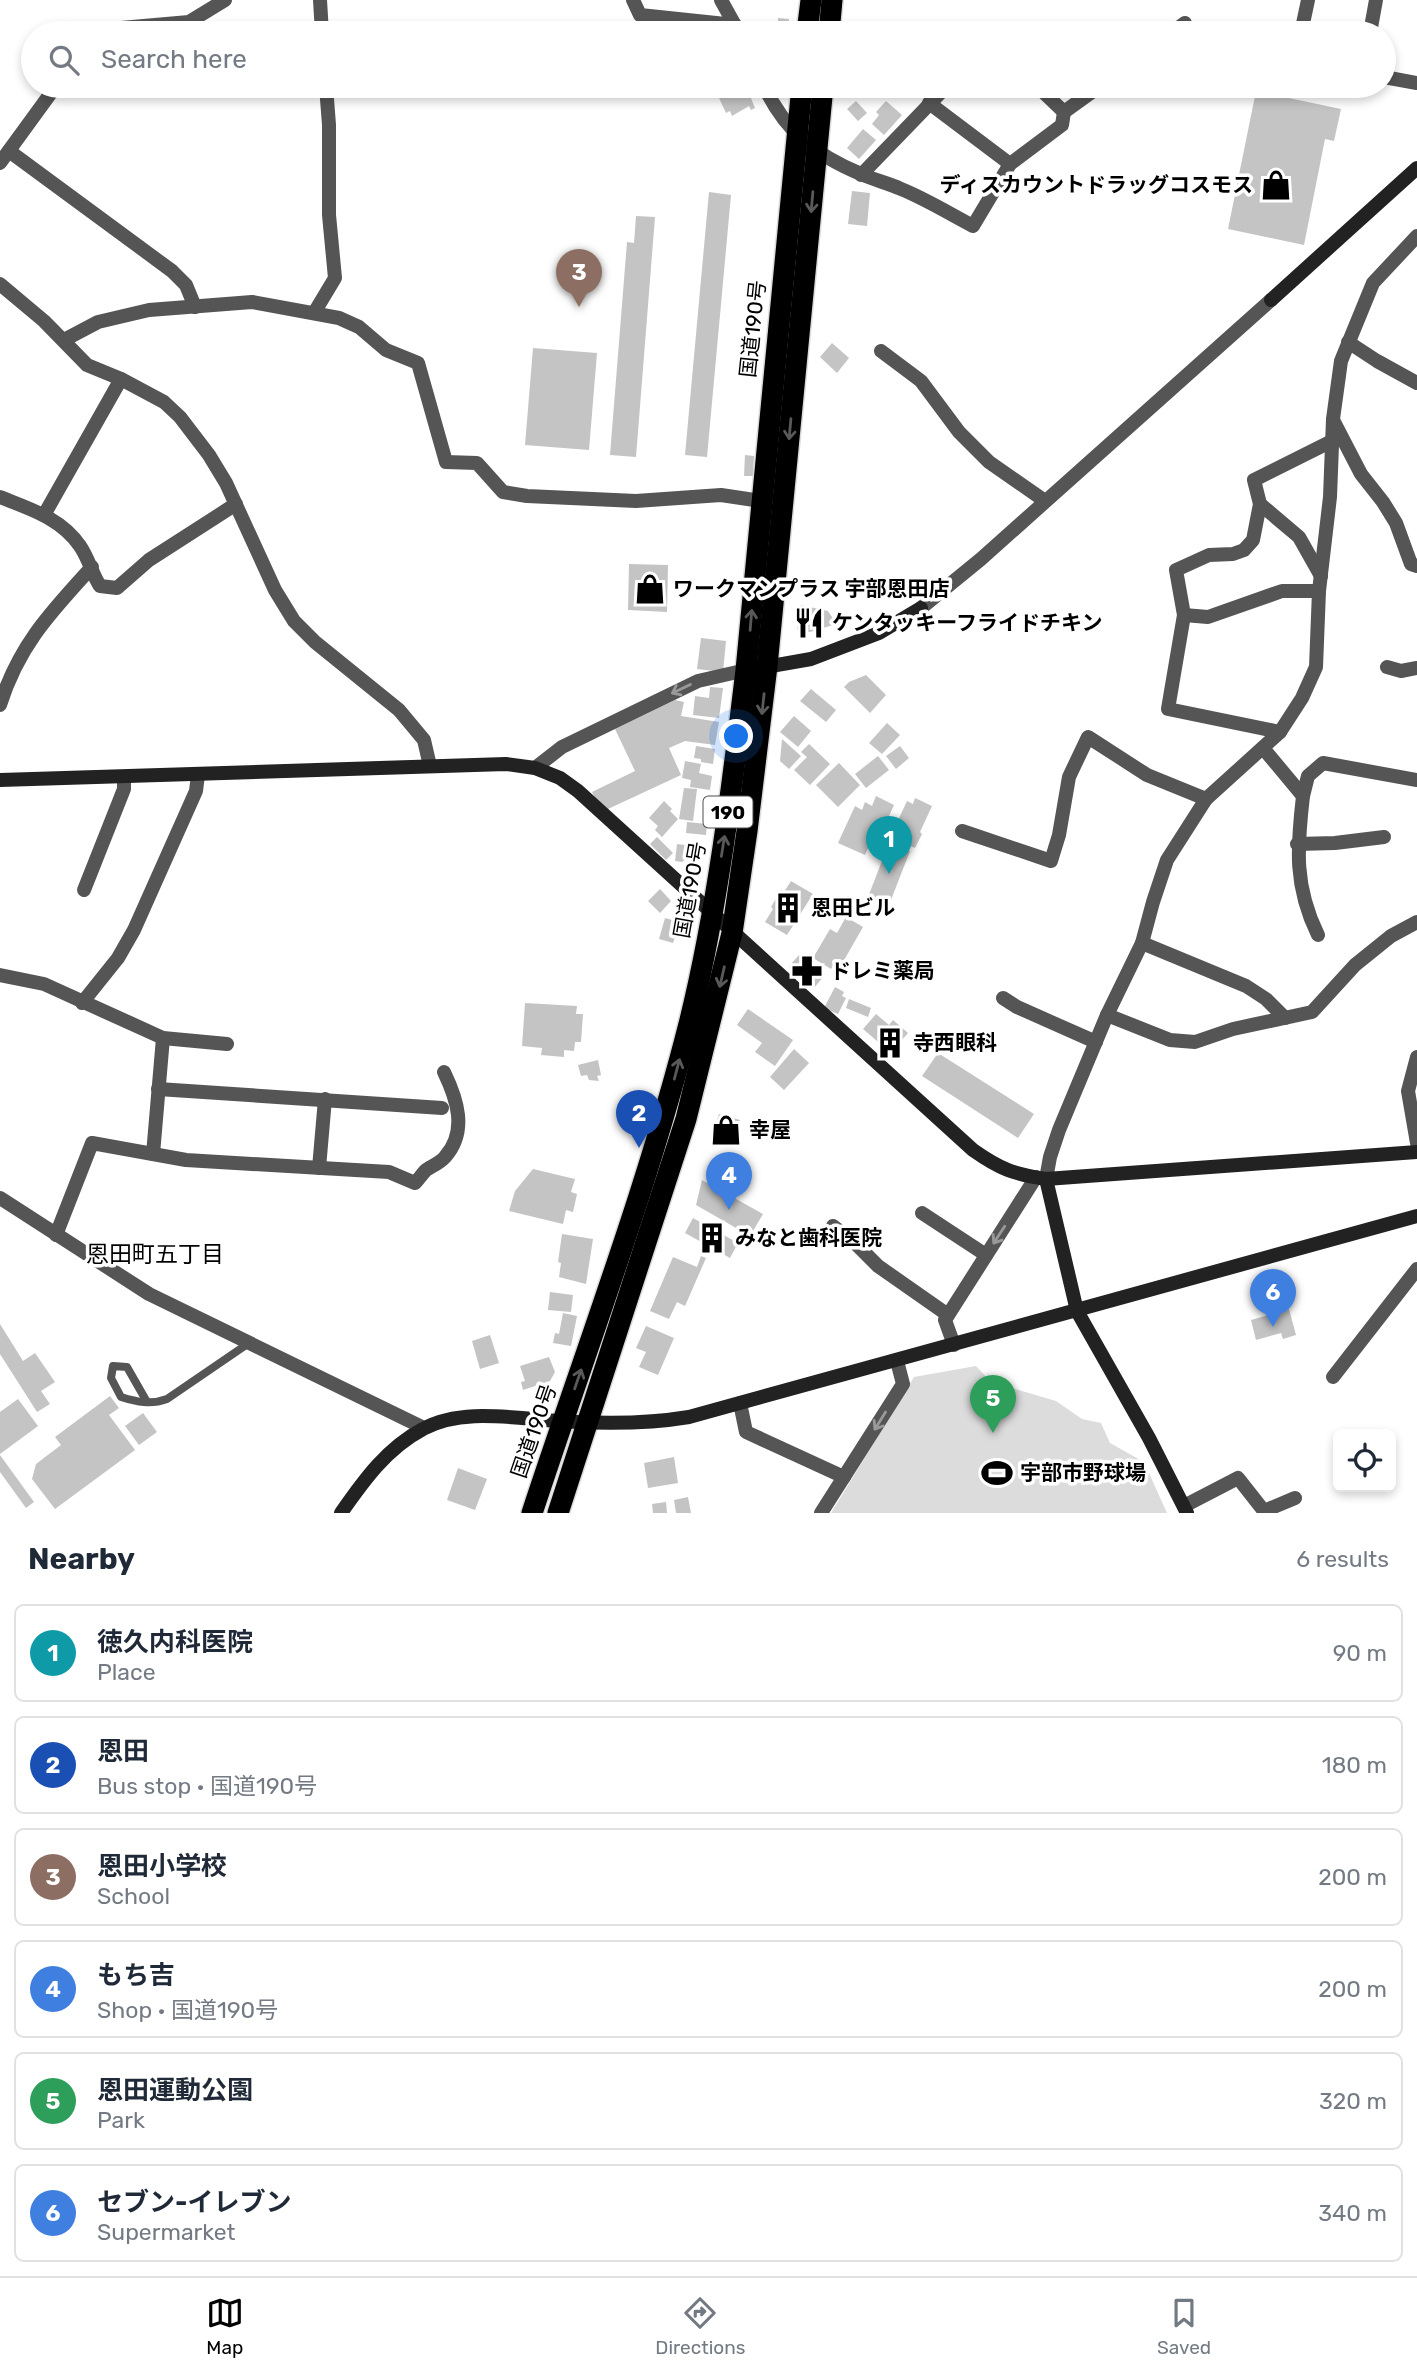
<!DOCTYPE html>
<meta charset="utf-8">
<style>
:root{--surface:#fff;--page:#f6f6f7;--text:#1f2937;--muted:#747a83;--line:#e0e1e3;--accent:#000}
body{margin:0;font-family:Rubik,"Noto Sans JP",sans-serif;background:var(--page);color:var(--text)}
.controls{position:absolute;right:21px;bottom:21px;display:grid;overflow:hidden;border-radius:10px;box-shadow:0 4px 10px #0003}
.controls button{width:63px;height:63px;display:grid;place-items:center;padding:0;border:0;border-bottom:2px solid var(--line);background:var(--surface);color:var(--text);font:35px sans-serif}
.you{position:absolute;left:737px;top:737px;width:24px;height:24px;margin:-18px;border:5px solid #fff;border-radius:50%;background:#1a73e8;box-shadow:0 0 0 10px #1a73e833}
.badge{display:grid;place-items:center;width:46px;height:46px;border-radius:50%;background:var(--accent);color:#fff;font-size:23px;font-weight:700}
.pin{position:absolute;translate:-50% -58px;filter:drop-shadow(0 2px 4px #0008)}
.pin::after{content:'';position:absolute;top:37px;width:24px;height:21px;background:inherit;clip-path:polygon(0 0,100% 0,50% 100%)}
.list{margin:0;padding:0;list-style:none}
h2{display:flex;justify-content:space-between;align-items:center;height:91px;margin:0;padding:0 28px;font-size:30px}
h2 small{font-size:23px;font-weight:400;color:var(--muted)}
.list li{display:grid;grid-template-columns:46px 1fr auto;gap:21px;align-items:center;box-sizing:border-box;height:98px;margin:0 14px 14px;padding:0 14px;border:2px solid var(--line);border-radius:10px}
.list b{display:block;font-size:26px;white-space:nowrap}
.list p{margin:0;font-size:23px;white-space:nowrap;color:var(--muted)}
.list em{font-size:23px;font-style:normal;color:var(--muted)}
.icon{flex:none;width:38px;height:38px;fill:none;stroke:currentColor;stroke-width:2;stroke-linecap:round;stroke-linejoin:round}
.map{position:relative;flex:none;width:1417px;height:1513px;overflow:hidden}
.search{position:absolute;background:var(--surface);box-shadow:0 4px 10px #0003;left:21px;right:21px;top:21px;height:77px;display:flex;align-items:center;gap:18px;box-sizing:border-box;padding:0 24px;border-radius:38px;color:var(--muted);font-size:26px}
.sheet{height:763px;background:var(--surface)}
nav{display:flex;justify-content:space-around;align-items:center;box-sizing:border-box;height:98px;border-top:2px solid var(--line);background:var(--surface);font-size:19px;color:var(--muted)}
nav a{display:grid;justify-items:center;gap:4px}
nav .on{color:var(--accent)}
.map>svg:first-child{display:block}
.green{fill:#dcdcdc}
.building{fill:#c4c4c4}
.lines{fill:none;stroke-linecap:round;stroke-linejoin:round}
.highway-casing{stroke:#dbdbdb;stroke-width:24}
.lane{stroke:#555;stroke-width:8}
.street{stroke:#555;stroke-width:14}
.secondary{stroke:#222;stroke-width:14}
.highway{stroke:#000;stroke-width:21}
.oneway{stroke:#595959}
.oneway2{stroke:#999}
.labels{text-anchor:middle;stroke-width:7;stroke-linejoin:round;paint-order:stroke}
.shield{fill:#fff;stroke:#4c4c4c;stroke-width:2}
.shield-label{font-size:19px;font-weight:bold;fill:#000}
.poi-label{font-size:21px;font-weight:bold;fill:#000;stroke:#fff;text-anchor:start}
.street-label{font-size:21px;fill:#000;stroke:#fff}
.neighbourhood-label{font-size:23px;fill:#000;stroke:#fff}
</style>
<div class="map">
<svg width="1417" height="1513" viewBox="0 0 1417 1513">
<rect width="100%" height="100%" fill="#fff"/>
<path class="green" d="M976,1366L991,1382L1056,1401L1082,1419L1101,1423L1110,1443L1144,1462L1167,1513H831L914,1377Z"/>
<g class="building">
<path d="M778,18L789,19L788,33H777Z"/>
<path d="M732,86H746L755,108L751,110L749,106L732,116L730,111L726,113L719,98L722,96L720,91Z"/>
<path d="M1256,91L1341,109L1334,141L1325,139L1304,245L1228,229Z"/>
<path d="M856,101L867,113L858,121L847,109Z"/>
<path d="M886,101L902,115L884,135L872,124L879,115L876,112Z"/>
<path d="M863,129L876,140L859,159L847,148Z"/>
<path d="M852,191L870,193L867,226L848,224Z"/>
<path d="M709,192L731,195L707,457L685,455Z"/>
<path d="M636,216L655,217L636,457L610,455L627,242L634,243Z"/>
<path d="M832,343L849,358L837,373L820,357Z"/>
<path d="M533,348L597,353L589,450L525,445Z"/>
<path d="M745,455L754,456L753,476H744Z"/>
<path d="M629,564L668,565L667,612L628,610Z"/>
<path d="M801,605L828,611L834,620H831L833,625L810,632L797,630Z"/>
<path d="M701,638L726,641L723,672L697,669Z"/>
<path d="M866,675L886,695L870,713L844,687L849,682Z"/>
<path d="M710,687L723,688L719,718L693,715L695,696L709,698Z"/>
<path d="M811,689L836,710L826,722L800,701Z"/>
<path d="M675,700L684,702L681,716L719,722L715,745L685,741L669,748L681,775L608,809L595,798L592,792L635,771L615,729Z"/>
<path d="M794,716L811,731L798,747L780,732Z"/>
<path d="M887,723L900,735L882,754L869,743Z"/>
<path d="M782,739L801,756L789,769L780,761Z"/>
<path d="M809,744L830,764L810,785L794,770L807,757L801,752Z"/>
<path d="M696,746L715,749L713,764L701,762V759L694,758Z"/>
<path d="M900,746L909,758L896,769L886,756Z"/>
<path d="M878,756L889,770L866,788L855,774Z"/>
<path d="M685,761L701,764L699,773L712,776L710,790L690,787L691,780L682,778Z"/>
<path d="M839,763L860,785L838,807L816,785Z"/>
<path d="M684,788L697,789L693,821L679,819Z"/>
<path d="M876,796L894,805L879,838L874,835L865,855L838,843L855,806L862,810L865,802L872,806Z"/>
<path d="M915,798L932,806L920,832L922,834L915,848L901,842L904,836L893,831L907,801L913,804Z"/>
<path d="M664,801L672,809L670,811L678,819L662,837L655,830L658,826L649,818Z"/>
<path d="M687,822L707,824L706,835L686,833Z"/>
<path d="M657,837L673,853L666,860L650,844Z"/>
<path d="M889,843L910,851L889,905L868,897Z"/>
<path d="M677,844L693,846L692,855L682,862L675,861Z"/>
<path d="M791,881L813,894L787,935L765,922L773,909L771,907L781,890L784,892Z"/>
<path d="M660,889L671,901L660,913L648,901Z"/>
<path d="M846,917L863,927L843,962L837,959L831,969L813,958L830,929L837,933Z"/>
<path d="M665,918L683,923L685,939L675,937L673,943L659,939Z"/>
<path d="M800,954L824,976L814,988L789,966Z"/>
<path d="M835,987L844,992L842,996L846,998L838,1014L824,1008Z"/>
<path d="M849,999L871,1008L868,1017L846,1008Z"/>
<path d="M525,1003L577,1006L576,1014H583L581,1042H575L574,1051L564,1050V1057L541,1055L542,1048L522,1046Z"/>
<path d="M748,1009L793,1040L775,1066L755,1052L762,1043L737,1025Z"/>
<path d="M876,1014L889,1025L893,1020L908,1033L891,1053L863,1029Z"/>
<path d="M794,1049L809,1063L784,1090L770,1077Z"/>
<path d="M938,1053L1034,1114L1018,1138L922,1076Z"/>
<path d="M598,1060L601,1075L597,1076L599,1081L589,1080L587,1075L581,1076L578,1065Z"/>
<path d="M719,1114L740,1120L732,1145L711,1139Z"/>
<path d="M533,1169L575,1179L571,1192L577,1194L573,1212L566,1210L563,1224L509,1211L515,1191Z"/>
<path d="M702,1180L763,1214L750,1236L696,1205Z"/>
<path d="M693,1218L738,1243L730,1258L685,1233Z"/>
<path d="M562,1234L593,1239L586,1284L559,1277L561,1263L558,1262Z"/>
<path d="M701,1256L706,1258L685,1306L677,1302L669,1319L650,1311L673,1257L697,1267Z"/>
<path d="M550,1292L573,1295L571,1312L548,1310Z"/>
<path d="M1289,1309L1296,1335L1283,1339L1281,1333L1256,1340L1251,1320Z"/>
<path d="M563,1313L577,1316L571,1346L553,1343L555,1333L559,1334Z"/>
<path d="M0,1324L23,1361L35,1353L55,1382L41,1391L50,1404L37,1412L0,1354Z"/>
<path d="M646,1326L674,1338L658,1375L639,1367L646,1352L636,1348Z"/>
<path d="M490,1335L499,1363L480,1369L472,1341Z"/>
<path d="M549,1357L555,1372L550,1381L523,1390L521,1382L525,1381L520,1366Z"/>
<path d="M110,1396L119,1408L109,1415L135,1450L55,1509L32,1479L36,1464L61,1445L55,1437Z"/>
<path d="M18,1399L38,1426L0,1454V1412Z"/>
<path d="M143,1413L157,1432L139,1445L125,1426Z"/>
<path d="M0,1455L34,1502L26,1508L0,1472Z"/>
<path d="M674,1457L678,1483L648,1488L644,1463Z"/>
<path d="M458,1468L487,1479L475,1510L447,1500Z"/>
<path d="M688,1497L691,1513H676L674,1500Z"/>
<path d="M666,1502L667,1513H653L652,1504Z"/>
</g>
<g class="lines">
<g class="highway-casing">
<g id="highway">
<path d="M807,33L811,0"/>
<path d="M829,33L832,0"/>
<path d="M532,1513C586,1349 648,1187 690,1020C718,905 732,787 746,670L802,86"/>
<path d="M558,1513L686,1119L732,933L747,831L767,666L823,86"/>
</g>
</g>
<path class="lane" d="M147,1402L127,1367L113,1366L111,1378L121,1397C137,1402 151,1405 167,1399L249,1343"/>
<g class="street">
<path d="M320,0L322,33"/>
<path d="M633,0L640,15L735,25"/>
<path d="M721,0L737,29"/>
<path d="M114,33L121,28L189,22L225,0"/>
<path d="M1171,33L1185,23"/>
<path d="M1301,33L1308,0"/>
<path d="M1370,33L1376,0"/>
<path d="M1384,77L1417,83"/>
<path d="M764,86C785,131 815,155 861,174C874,180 888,183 901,189C926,199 950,214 973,226L1010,164L1062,125L1064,112L1100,86"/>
<path d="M1037,86L1064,112"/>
<path d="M929,103L1010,164"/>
<path d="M9,151L172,271L186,285L195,307"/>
<path d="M0,163L56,86"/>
<path d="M861,175L947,86"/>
<path d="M0,284L44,321L87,365L121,379L164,402L180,417L209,455L226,483L275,590L294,621L315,642L399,710L424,740L430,766"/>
<path d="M314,313L335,278L329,215V125L326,86"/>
<path d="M64,340L98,322L149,310L252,302L339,318L359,327L386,350L418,363L446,462L477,463L503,492L527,496L636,501L721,495L761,501"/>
<path d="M1348,342L1377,361L1417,383"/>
<path d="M881,351L921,381L959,432L989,462L1045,501"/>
<path d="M1333,420L1361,474L1383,502L1396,523L1411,564L1417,566"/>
<path d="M0,497C30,509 61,518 80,546C89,559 92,574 100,586L117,588L149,560L236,504"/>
<path d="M1260,504L1299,537L1321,576"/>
<path d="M44,515L121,379"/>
<path d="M921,608L981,559L1271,300"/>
<path d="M1184,615L1208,617L1282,591H1319"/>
<path d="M1387,667L1401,671L1417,668"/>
<path d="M0,705C19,645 51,612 92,567"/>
<path d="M1280,732L1168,709L1184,615L1176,570L1209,555L1233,554L1244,550L1253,540L1260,504L1254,480L1332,441"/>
<path d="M1263,748L1303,796C1297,848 1294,886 1318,935"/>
<path d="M535,768L562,747L698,681L746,670"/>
<path d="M1303,796L1308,776L1323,763L1417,780"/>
<path d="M962,831L1051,861L1059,835L1069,777L1088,737L1147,775L1206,799"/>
<path d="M1297,844L1335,843L1384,837"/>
<path d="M84,890L124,789V777"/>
<path d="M1142,943L1246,986L1266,999L1285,1018"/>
<path d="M0,975L44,984L163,1038L227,1044"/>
<path d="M1003,998L1017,1007L1096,1042"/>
<path d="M82,1003L118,958L134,930L196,791L198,775"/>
<path d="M1107,1015L1170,1040L1195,1042L1233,1029L1312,1012L1355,965L1391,936L1417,922"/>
<path d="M1417,1057L1408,1091L1417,1143"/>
<path d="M158,1089L442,1108"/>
<path d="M153,1154L163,1038"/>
<path d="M319,1168L325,1099"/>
<path d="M1046,1179L1050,1157L1059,1130L1107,1015L1142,943L1153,902L1167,860L1206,799L1280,732L1302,698L1316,667L1319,591L1330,497L1333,419L1341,361L1373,283L1417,236"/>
<path d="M0,1198L149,1294L424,1428"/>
<path d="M922,1213L986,1255"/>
<path d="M833,1226L854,1242L878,1266L948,1315"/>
<path d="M56,1235L92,1143L186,1160L389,1172L415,1183C419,1179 422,1174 426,1170C432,1166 440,1163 445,1157C468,1131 457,1099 444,1072"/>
<path d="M954,1345L945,1320L1036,1177"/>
<path d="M1333,1377L1417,1269"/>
<path d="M740,1403L746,1432L844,1477"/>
<path d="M1184,1506L1238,1478L1264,1511L1295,1498"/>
<path d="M821,1513L903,1384L897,1361"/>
</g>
<g class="secondary">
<path d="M1271,300L1417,168"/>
<path d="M760,668L811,659L879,633L921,608"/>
<path d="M0,780L506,764L535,768L560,778L578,791L973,1150C1000,1169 1013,1174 1046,1179L1417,1152"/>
<path d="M1046,1179L1077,1311L1149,1438L1187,1513"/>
<path d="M341,1513C364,1480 387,1448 423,1429C462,1407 517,1419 560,1421C603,1424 647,1424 689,1417L1417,1216"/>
</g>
<use href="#highway" class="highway"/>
</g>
<defs><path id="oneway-shaft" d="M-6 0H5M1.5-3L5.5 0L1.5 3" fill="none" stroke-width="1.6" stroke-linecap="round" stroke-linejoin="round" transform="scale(1.75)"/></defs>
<g class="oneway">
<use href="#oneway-shaft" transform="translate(812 202) rotate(95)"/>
<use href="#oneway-shaft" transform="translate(790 429) rotate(95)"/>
<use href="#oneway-shaft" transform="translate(751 620) rotate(-85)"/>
<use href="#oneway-shaft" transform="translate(763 704) rotate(96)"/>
<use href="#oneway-shaft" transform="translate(723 846) rotate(-81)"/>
<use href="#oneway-shaft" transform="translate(722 977) rotate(103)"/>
<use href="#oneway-shaft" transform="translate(677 1069) rotate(-75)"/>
<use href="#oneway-shaft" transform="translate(578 1379) rotate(-71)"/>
</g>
<g class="oneway2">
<use href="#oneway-shaft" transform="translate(681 689) rotate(154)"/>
<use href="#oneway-shaft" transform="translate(999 1235) rotate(123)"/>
<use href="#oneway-shaft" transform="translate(880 1421) rotate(122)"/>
</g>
<defs>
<g id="shop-bare" transform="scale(2.415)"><path d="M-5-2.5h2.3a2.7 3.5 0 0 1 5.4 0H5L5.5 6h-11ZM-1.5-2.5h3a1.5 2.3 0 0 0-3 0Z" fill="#000" stroke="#fff" stroke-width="2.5" paint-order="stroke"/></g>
<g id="restaurant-bare" transform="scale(2.415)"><path d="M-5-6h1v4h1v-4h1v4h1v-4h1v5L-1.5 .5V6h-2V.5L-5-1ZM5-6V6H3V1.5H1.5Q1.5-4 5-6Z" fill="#000" stroke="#fff" stroke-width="2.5" paint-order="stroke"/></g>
<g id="building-bare" transform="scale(2.415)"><path d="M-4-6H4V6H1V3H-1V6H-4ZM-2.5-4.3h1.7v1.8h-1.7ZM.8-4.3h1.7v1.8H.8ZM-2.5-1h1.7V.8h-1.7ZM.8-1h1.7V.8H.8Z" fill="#000" stroke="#fff" stroke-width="2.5" paint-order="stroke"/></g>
<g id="pharmacy-bare" transform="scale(2.415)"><path d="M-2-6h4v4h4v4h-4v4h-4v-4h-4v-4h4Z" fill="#000" stroke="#fff" stroke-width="2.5" paint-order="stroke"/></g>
<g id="stadium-bare" transform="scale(2.415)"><path d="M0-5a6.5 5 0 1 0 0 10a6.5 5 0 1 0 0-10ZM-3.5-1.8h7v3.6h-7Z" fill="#000" stroke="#fff" stroke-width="2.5" paint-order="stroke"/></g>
</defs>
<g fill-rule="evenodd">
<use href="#shop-bare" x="1276" y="185"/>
<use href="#shop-bare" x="650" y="589"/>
<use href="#restaurant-bare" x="809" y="623"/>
<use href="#building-bare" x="788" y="908"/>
<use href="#pharmacy-bare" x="807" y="971"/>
<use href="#building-bare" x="890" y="1043"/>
<use href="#shop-bare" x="726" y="1130"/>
<use href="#building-bare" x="712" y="1238"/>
<use href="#stadium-bare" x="997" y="1473"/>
</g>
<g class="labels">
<rect class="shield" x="703.5" y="796.5" width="49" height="31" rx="5"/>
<g class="shield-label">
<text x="728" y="819">190</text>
</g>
<g class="poi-label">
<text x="1253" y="192" text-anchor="end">ディスカウントドラッグコスモス</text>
<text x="673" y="596">ワークマンプラス 宇部恩田店</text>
<text x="832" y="630">ケンタッキーフライドチキン</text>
<text x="811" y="915">恩田ビル</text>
<text x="830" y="978">ドレミ薬局</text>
<text x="913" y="1050">寺西眼科</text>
<text x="749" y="1137">幸屋</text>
<text x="735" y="1245">みなと歯科医院</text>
<text x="1020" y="1480">宇部市野球場</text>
</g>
<g class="street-label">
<text transform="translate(753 329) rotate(-84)" y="7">国道190号</text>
<text transform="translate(690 890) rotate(-80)" y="7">国道190号</text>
<text transform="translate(534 1431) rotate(-71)" y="7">国道190号</text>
</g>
<g class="neighbourhood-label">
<text x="155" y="1262">恩田町五丁目</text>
</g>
</g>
</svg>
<div class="controls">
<button><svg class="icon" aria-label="locate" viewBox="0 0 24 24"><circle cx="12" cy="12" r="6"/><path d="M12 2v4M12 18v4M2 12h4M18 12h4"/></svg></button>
</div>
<div class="you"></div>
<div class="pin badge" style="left:889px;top:874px;background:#0f9aa8">1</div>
<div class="pin badge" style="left:639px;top:1148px;background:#1a4fb4">2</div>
<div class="pin badge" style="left:579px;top:307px;background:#8d6e63">3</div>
<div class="pin badge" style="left:729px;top:1210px;background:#3f7fe0">4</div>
<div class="pin badge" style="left:993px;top:1433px;background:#2e9e5b">5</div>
<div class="pin badge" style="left:1273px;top:1327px;background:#3f7fe0">6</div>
<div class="search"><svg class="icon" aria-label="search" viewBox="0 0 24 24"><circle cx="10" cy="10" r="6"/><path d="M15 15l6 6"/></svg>Search here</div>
</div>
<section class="sheet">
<h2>Nearby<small>6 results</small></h2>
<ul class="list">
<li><span class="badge" style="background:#0f9aa8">1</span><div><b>徳久内科医院</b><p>Place</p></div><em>90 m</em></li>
<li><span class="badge" style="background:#1a4fb4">2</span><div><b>恩田</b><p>Bus stop · 国道190号</p></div><em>180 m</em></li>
<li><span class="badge" style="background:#8d6e63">3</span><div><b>恩田小学校</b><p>School</p></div><em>200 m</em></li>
<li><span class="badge" style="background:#3f7fe0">4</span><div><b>もち吉</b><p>Shop · 国道190号</p></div><em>200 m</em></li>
<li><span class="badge" style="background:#2e9e5b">5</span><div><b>恩田運動公園</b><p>Park</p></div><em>320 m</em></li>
<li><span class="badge" style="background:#3f7fe0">6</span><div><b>セブン-イレブン</b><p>Supermarket</p></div><em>340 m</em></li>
</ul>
</section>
<nav>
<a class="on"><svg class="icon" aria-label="map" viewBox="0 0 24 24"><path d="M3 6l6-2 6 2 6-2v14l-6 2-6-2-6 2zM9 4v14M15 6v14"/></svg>Map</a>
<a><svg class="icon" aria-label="directions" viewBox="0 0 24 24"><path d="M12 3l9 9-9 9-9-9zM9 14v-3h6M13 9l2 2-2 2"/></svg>Directions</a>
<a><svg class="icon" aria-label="saved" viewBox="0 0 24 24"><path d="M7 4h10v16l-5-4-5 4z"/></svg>Saved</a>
</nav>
